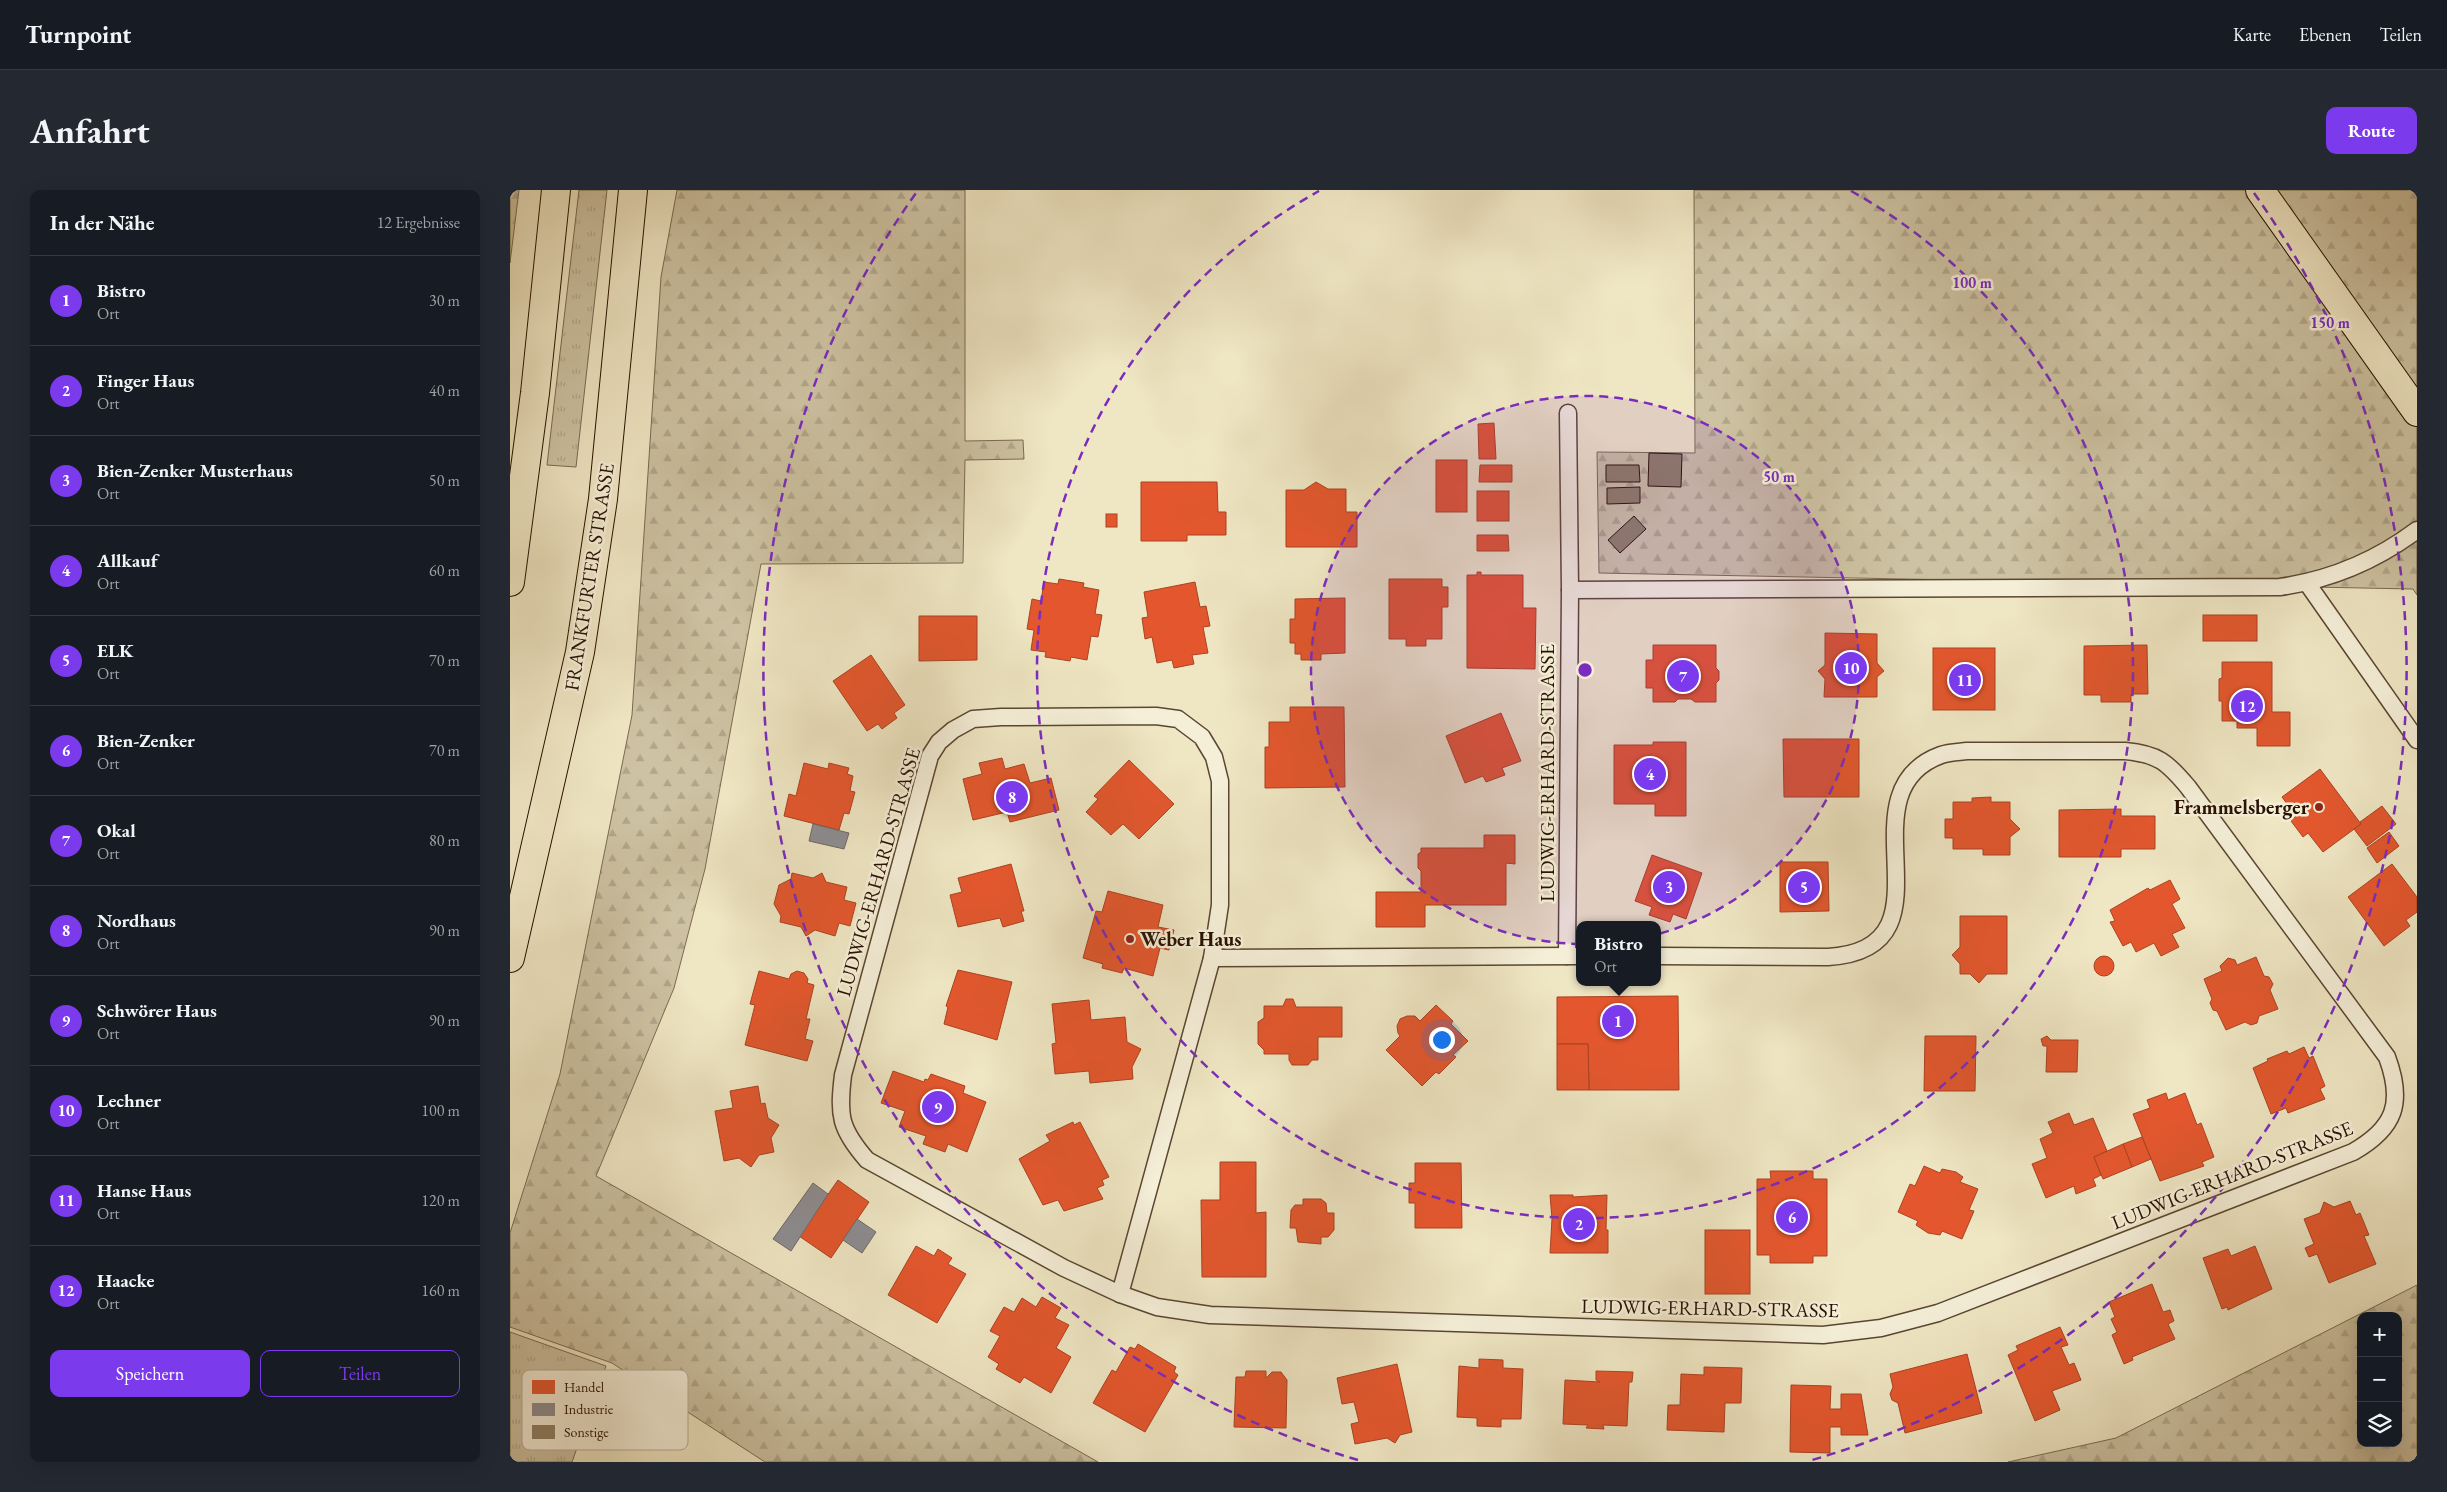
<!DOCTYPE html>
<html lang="de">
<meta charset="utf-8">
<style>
:root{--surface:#171b24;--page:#242831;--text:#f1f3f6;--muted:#9ea1a6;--line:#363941;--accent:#7c3aed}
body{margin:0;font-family:"EB Garamond",serif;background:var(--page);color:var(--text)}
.controls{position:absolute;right:15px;bottom:15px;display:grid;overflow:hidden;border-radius:10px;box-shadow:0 5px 20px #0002}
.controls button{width:45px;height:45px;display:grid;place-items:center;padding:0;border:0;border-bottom:1px solid var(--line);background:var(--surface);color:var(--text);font:25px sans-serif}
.you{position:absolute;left:931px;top:849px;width:18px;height:18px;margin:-12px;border:4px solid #fff;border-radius:50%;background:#1a73e8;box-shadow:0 0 0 8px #1a73e833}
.badge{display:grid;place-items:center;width:32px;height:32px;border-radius:50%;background:var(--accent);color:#fff;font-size:16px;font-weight:700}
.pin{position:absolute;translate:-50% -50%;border:2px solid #fff;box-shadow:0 1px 5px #0006}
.popup{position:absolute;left:1066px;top:731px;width:85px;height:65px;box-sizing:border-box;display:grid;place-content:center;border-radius:10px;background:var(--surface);filter:drop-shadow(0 1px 4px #0005);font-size:16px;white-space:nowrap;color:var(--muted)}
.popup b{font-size:19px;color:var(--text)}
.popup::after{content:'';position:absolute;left:50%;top:100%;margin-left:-10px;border:10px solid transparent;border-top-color:var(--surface)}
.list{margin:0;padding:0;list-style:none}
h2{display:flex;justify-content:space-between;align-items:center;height:65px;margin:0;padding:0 20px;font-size:21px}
h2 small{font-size:16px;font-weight:400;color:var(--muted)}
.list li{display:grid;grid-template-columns:32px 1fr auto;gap:15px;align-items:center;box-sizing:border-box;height:90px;padding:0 20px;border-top:1px solid var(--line)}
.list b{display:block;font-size:19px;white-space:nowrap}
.list p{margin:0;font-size:16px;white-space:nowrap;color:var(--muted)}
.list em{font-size:16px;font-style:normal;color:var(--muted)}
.actions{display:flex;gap:10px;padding:15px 20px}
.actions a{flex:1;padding:11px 0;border:1px solid var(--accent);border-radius:10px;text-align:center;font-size:18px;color:var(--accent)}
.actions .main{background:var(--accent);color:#fff}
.icon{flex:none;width:28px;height:28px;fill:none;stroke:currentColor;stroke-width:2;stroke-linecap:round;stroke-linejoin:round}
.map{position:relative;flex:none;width:1907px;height:1272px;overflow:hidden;border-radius:10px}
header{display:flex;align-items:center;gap:30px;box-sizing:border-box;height:70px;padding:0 25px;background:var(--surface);border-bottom:1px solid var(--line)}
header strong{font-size:24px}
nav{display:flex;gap:28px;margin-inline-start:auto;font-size:18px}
.intro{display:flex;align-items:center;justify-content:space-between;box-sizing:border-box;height:120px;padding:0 30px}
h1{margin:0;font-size:35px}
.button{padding:12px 22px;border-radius:10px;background:var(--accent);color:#fff;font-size:18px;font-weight:700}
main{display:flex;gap:30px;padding:0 30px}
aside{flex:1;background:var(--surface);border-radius:10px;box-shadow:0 5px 20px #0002}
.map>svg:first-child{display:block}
.grass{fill:url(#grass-tufts);stroke:#7a6a51}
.forest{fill:url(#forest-firs);stroke:#7a6a51;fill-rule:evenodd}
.shops{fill:#e4572e;stroke:#ac4220}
.industry{fill:#8d8d92;stroke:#6f6866}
.building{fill:#8f8065;stroke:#281100}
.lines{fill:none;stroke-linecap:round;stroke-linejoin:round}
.lane-casing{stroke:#5a4631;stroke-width:19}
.primary-casing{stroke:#281100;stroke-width:30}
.lane{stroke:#f5efd8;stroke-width:16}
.primary{stroke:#efe6c3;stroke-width:28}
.ring{fill:none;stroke:#7b2cbf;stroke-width:2.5;stroke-dasharray:9 6}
.poi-dot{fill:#8f2418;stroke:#f5efd8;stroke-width:2}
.labels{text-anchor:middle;stroke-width:5;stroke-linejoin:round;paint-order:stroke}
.street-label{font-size:20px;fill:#281100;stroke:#f5efd8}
.poi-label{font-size:20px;font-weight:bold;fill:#281100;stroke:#f5efd8;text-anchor:end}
.key{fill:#f5efd8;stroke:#b8ac97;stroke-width:1}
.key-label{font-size:14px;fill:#281100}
.centre{fill:#7b2cbf;stroke:#f5efd8;stroke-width:2.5}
.ring-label{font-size:15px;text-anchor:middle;font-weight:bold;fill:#7b2cbf;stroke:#f5efd8;stroke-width:5;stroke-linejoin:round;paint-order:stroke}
</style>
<header>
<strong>Turnpoint</strong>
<nav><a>Karte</a><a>Ebenen</a><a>Teilen</a></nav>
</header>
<div class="intro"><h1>Anfahrt</h1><a class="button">Route</a></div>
<main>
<aside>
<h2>In der Nähe<small>12 Ergebnisse</small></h2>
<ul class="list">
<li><span class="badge">1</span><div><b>Bistro</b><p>Ort</p></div><em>30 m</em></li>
<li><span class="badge">2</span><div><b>Finger Haus</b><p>Ort</p></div><em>40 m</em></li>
<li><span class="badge">3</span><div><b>Bien-Zenker Musterhaus</b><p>Ort</p></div><em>50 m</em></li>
<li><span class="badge">4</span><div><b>Allkauf</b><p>Ort</p></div><em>60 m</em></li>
<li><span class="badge">5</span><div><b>ELK</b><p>Ort</p></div><em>70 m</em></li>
<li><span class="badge">6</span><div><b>Bien-Zenker</b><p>Ort</p></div><em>70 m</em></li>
<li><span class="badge">7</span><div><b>Okal</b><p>Ort</p></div><em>80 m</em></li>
<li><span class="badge">8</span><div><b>Nordhaus</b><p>Ort</p></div><em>90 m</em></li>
<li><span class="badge">9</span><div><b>Schwörer Haus</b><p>Ort</p></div><em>90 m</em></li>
<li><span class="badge">10</span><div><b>Lechner</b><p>Ort</p></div><em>100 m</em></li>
<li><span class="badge">11</span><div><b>Hanse Haus</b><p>Ort</p></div><em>120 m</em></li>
<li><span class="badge">12</span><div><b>Haacke</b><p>Ort</p></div><em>160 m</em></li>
</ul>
<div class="actions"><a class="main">Speichern</a><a>Teilen</a></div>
</aside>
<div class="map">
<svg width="1907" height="1272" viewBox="0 0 1907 1272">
<defs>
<pattern id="grass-tufts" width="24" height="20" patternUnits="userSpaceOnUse" patternTransform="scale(1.25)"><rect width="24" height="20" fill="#cdc2a2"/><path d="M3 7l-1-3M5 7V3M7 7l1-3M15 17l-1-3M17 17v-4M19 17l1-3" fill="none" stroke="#b0a68a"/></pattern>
<pattern id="forest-firs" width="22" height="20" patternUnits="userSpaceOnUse" patternTransform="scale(1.25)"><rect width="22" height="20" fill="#cdc2a2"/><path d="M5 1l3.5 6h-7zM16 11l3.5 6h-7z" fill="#b0a68a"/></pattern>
</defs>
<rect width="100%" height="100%" fill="#efe6c3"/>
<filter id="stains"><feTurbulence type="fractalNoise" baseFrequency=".004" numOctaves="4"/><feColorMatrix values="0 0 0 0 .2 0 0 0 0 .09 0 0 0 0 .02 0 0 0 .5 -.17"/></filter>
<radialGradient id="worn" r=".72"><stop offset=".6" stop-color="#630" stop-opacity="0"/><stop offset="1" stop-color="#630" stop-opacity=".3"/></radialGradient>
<g class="grass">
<path d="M69,0H97L66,277L37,275Z"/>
<path d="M0,1142L96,1176L62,1272H0Z"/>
</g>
<g class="forest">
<path d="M0,0H9L0,73Z"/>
<path d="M167,0H455V251L513,250L514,269L455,270L453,373L251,374L195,679L164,798L86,986L588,1272H255L102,1173L0,1137V1043L50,884L122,525L151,87Z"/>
<path d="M1184,0H1907V405L1903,399L1089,383L1087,262L1185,263Z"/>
<path d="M1907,1095V1272H1498L1606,1248ZM1851,1126H1888V1253H1851Z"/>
</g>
<g class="shops">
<path d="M984,233L986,269H969L968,234Z"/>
<rect x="926" y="270" width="31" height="52"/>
<path d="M970,275H1002V292H969Z"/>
<path d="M631,292H707L708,322H716V345H677V351H631Z"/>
<path d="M806,292L818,299H836V322H847V357H776V300H794Z"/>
<rect x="967" y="301" width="32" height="30"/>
<rect x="596" y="324" width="11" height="13"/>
<path d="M967,345H998L999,361H967Z"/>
<path d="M967,382H971V385H1013V418H1026L1025,479L957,478V385H967Z"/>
<path d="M549,389L574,393L573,397L589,400L585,424L592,425L588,447L581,446L577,470L561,467L560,471L535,467L536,462L521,460L524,440L517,439L522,409L531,411L534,392L548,394Z"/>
<path d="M879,389H932V397H938V417H932V449H916V456H896V449H879Z"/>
<path d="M685,392L690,417L696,416L700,436L693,437L698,463L682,465L684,474L664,478L662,470L647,473L642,447L635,449L632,428L638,427L634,402Z"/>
<path d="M835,408V463L811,464V470H791V464H785V453H780V429H785V409Z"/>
<rect x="1693" y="425" width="54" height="26"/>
<path d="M409,426H467V470L409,471Z"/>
<path d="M1315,443L1367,444V473L1374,481L1367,487V507H1314L1315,489L1308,481L1315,475Z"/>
<path d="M1143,455H1206V478L1209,481V490L1206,493V512H1185L1181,509H1168L1165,512H1143V498H1136V470H1143Z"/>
<path d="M1637,455L1638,504H1621V512H1591V505H1574V456Z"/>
<rect x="1423" y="458" width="62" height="62"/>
<path d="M361,465L395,515L384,523L387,528L372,539L368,534L357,541L323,491Z"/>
<path d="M1712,472H1762V522H1780V556H1747V538H1727V531H1712V511H1709V489L1712,488Z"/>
<path d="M780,517H834L835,597L755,598V557H759V532H780Z"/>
<path d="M991,523L1011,571L992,578L995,585L976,592L973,586L955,593L936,546Z"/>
<path d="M1273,549H1349V607H1274Z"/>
<path d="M1143,552H1176V626H1145V614H1104V555H1143Z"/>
<path d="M492,568L495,579L514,574L520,593L541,588L549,620L500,632L497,622L463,630L453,589L472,584L469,573Z"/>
<path d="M619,570L664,614L629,649L613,634L601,645L576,622L588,609L584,606Z"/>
<path d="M294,573L318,579L319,573L339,578L337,584L343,586L340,601L345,602L339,624L334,623L329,640L274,626L279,604L286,606Z"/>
<path d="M1810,579L1851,634L1813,662L1798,643L1793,647L1781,631L1786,626L1772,607Z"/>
<path d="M1481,607V612H1500V629L1510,639L1500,647V665H1473V659H1443V648H1435V629H1443V612H1462V608Z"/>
<path d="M1872,616L1886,634L1857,656L1844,639L1851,634L1850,632Z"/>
<path d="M1611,619V626H1645V659H1611V667H1549V620Z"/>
<path d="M1879,642L1889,656L1867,673L1857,658Z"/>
<path d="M974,645H1005V674L996,673V715H915V737H866V702H911V681L908,678V664L911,662V658H974Z"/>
<path d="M1142,665L1192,683L1176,729L1163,724L1160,732L1139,725L1142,717L1125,711Z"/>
<path d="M1270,672H1318L1319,721L1270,722Z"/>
<path d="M501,674L514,721H511L514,731L493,737L490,728L448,737L440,705L452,702L448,688Z"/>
<path d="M1882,674L1907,707V722L1896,730L1900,736L1874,756L1838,707Z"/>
<path d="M282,683L303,688L312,683L316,692L337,697L334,710L346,713L340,736L329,733L325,746L305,740L296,746L291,737L270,732L271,726L264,714L269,695L281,689Z"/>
<path d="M1660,690L1670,709L1662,714L1675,738L1662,744L1669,757L1651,766L1644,753L1626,762L1621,752L1613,756L1600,732L1605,731L1600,720L1638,698L1640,700Z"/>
<path d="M598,701L653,715L648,737L664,740L659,760L650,758L643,786L614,778L612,783L592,778L593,774L573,768L586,721L592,722Z"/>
<path d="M1450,726H1497V784H1477L1469,793L1460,784H1450V774L1442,765L1450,757Z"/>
<circle cx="1594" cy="776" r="10"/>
<path d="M1746,767L1754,786L1759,787L1763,794L1760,800L1768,819L1749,826L1747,833L1741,835L1735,832L1716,840L1707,821L1703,820L1700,813L1702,809L1694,789L1712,781L1710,776L1718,768L1725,770L1727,775Z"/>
<path d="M448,780L502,792L487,850L434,834L438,817L436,816Z"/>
<path d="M249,781L279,789L281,784L287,781L294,783L298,789L297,793L304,795L296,829H300L295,849L303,851L297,871L235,855L245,815L240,814Z"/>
<path d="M1168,806L1169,900H1079L1078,854H1047V807Z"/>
<path d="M776,809H783L786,817H832V847H808V870H802L798,875H782L779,870V864H754V860L748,854V832L754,828V816H773Z"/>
<path d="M579,810L581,830L615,827L617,852L631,859L622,877L623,889L580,893L579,881L545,884L542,854L546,853L542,814Z"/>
<path d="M926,815L943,831L941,834L958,851L943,865L946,867L929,884L926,882L912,896L876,860L890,846L888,843L887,836L890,829L897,826H905L910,831Z"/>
<path d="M1415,846H1466L1465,901H1414Z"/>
<path d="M1537,846L1541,850H1568L1567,882H1536L1537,856H1533L1531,849Z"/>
<path d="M1047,854H1078L1079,900H1047Z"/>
<path d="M1794,857L1799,868L1803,866L1815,896L1810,899L1815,909L1778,923L1776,918L1761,924L1743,878L1758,871L1757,869L1777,861L1779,864Z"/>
<path d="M383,881L414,892L415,889L418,890L421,884L455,896L453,903L476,912L457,962L438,954L435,962L413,954L416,946L389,937L395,921L371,913Z"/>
<path d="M248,896L251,914L255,913L258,928L269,935L261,948L264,962L249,965L241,977L229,968L214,971L205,921L223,918L220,901Z"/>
<path d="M1656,903L1658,910L1675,903L1687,935L1691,933L1704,967L1692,972L1694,976L1650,991L1623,924L1640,918L1637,910Z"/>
<path d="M1559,923L1564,935L1583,928L1597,961L1584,967L1591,985L1583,989L1586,996L1566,1004L1564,996L1536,1008L1522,974L1537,968L1530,949L1543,943L1538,932Z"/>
<path d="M563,932L564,935L570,932L599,987L592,990L594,995L587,998L593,1009L554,1021L548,1010L533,1015L509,969L540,951L536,945Z"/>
<path d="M1632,947L1641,969L1622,977L1613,954Z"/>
<path d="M1613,954L1622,977L1593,989L1584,967Z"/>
<path d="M710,972H746V1023L756,1022V1087H692L691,1010H710Z"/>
<path d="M905,973H951L952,1038H905V1013H899V993H905Z"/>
<path d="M1414,976L1430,983L1432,979L1446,982L1453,987L1450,992L1468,999L1459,1020L1464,1021L1452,1049L1432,1041L1430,1045L1418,1043L1406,1035L1408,1031L1388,1022L1400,994L1405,996Z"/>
<path d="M1260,981H1303V989H1317V1066H1303V1073H1260V1065H1247V989H1261Z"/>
<path d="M328,990L359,1012L321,1068L289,1046Z"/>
<path d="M1040,1005H1063V1007L1097,1005L1096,1040H1098V1063H1040L1042,1029Z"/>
<path d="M793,1009H811L816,1013L817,1023H824V1040L818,1047H811V1054L788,1052L786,1038H780L781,1020L785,1015H793Z"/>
<path d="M1840,1011L1846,1025L1850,1023L1859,1045L1854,1046L1866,1074L1819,1093L1807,1064L1799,1067L1795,1058L1804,1054L1794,1029L1810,1023L1814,1012L1824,1017Z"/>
<rect x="1195" y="1040" width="45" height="64"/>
<path d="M406,1056L424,1066L428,1059L442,1068L438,1074L456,1084L427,1133L378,1105Z"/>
<path d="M1745,1056L1762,1099L1718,1120L1717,1117L1712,1119L1693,1068L1718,1059L1721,1066Z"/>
<path d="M1642,1094L1653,1122L1660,1120L1664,1131L1658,1134L1665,1149L1622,1167L1623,1170L1614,1174L1602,1145L1607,1142L1601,1129L1605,1127L1599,1112Z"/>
<path d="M532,1107L551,1118L545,1128L559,1135L546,1158L561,1167L541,1203L514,1187L510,1193L486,1179L489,1174L478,1167L490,1146L480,1141L494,1117L504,1122L512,1108L526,1117Z"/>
<path d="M1550,1137L1558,1155L1551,1157L1559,1175L1564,1173L1571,1190L1542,1201L1550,1220L1525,1231L1498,1165L1508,1160L1506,1156Z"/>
<path d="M628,1154L666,1177L664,1182L668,1185L635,1242L583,1213L602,1180L606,1182L620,1157L625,1159Z"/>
<path d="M1457,1164L1472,1223L1395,1243L1388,1213L1382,1210L1380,1204L1383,1197L1380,1184Z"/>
<path d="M969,1169L993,1170V1178L1013,1179L1011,1229H991V1237L967,1236V1228L947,1227L949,1176L969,1178Z"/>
<path d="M887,1174L902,1242L890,1245L885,1253L877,1248L845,1254L841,1234L849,1232L844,1212L832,1214L827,1188Z"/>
<path d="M1194,1177L1232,1178L1231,1213H1215L1214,1242L1157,1240L1158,1215H1170L1171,1184L1194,1185Z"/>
<path d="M736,1181H756V1188L762,1182H771L777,1190L776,1238L724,1237L726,1187H735Z"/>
<path d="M1086,1181L1123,1182L1122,1192H1119L1117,1236L1093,1235L1094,1239L1076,1238L1078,1235L1053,1234L1055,1190L1090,1192L1086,1190Z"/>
<path d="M1281,1195L1321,1196L1320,1219H1331V1204H1351L1358,1245H1331V1237H1320V1263L1280,1262Z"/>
</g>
<g class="industry">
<path d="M303,634L339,643L334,659L299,651Z"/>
<path d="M303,993L318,1004L281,1061L263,1049Z"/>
<path d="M347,1029L366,1042L352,1063L333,1050Z"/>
</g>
<g class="building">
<path d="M1139,263L1172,264L1171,297L1138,296Z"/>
<path d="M1096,275H1129L1130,292H1096Z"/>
<path d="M1130,297V313L1097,314V298Z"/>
<path d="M1124,326L1136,339L1110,363L1098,350Z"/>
</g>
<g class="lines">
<g class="lane-casing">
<g id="lane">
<path d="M1058,223L1060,400L1770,397C1819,390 1867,370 1907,340"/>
<path d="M1797,393L1907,550"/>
<path d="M1057,766L1060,400"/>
<path d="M1069,766L702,768L710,715V591L704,567L692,547L668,529L646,526L491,527L463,529L443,540L429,552L420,566L333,885C328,926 330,939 357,970L554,1078L610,1104L647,1117L700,1125L1313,1145L1371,1138L1428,1123L1843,962C1885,938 1894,913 1877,867L1678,597C1657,572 1648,564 1615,561H1457C1449,562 1439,562 1431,565C1327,603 1452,759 1318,767L1147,766"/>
<path d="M610,1104L702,768"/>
</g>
</g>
<g class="primary-casing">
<g id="primary">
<path d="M1750,0L1907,222"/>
<path d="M0,392L25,203L46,0"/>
<path d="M0,768L70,462L93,309L123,0"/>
</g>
</g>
<use href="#lane" class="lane"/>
<use href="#primary" class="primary"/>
</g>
<circle cx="1075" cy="480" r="274" fill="#7b2cbf" fill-opacity=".12"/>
<g class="ring">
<circle cx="1075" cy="480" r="274"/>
<path d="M1341 1A548 548 0 1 1 809 1"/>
<path d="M848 1270A822 822 0 0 1 406 3M1744 3A822 822 0 0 1 1302 1270"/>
</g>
<g class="poi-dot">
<circle cx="1809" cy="617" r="5"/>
<circle cx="620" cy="749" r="5"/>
</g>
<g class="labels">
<g class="street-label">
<text transform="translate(79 387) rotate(-81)" y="7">FRANKFURTER STRASSE</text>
<text transform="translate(1037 583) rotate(-90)" y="7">LUDWIG-ERHARD-STRASSE</text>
<text transform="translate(368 682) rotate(-74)" y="7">LUDWIG-ERHARD-STRASSE</text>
<text transform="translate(1722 985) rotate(-22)" y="7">LUDWIG-ERHARD-STRASSE</text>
<text transform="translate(1200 1118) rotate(1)" y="7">LUDWIG-ERHARD-STRASSE</text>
</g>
<g class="poi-label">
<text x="1799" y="624">Frammelsberger</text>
<text x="630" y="756" text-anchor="start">Weber Haus</text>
</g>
</g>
<rect x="12" y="1180" width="166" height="80" rx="8" class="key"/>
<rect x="22" y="1190" width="23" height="14" fill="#e4572e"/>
<rect x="22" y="1213" width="23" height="13" fill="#8d8d92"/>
<rect x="22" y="1235" width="23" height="14" fill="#8f8065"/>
<g class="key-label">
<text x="54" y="1202">Handel</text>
<text x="54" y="1224">Industrie</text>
<text x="54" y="1247">Sonstige</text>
</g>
<circle cx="1075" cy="480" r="8" class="centre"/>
<g class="ring-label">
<text x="1462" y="98">100 m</text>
<text x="1820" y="138">150 m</text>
<text x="1269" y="292">50 m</text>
</g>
<rect width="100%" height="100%" filter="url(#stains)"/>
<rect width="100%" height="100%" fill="url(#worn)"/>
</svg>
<div class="controls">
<button>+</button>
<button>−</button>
<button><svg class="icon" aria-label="layers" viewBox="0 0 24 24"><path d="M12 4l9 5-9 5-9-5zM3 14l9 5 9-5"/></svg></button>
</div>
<div class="you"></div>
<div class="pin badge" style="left:1108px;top:831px">1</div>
<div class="popup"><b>Bistro</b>Ort</div>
<div class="pin badge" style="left:1069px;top:1034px">2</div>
<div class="pin badge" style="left:1159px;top:697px">3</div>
<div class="pin badge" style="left:1140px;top:584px">4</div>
<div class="pin badge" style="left:1294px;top:697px">5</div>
<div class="pin badge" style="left:1282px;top:1027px">6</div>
<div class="pin badge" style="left:1173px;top:486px">7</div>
<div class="pin badge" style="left:502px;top:607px">8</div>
<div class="pin badge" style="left:428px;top:917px">9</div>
<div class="pin badge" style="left:1341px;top:478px">10</div>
<div class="pin badge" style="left:1455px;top:490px">11</div>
<div class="pin badge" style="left:1737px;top:516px">12</div>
</div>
</main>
